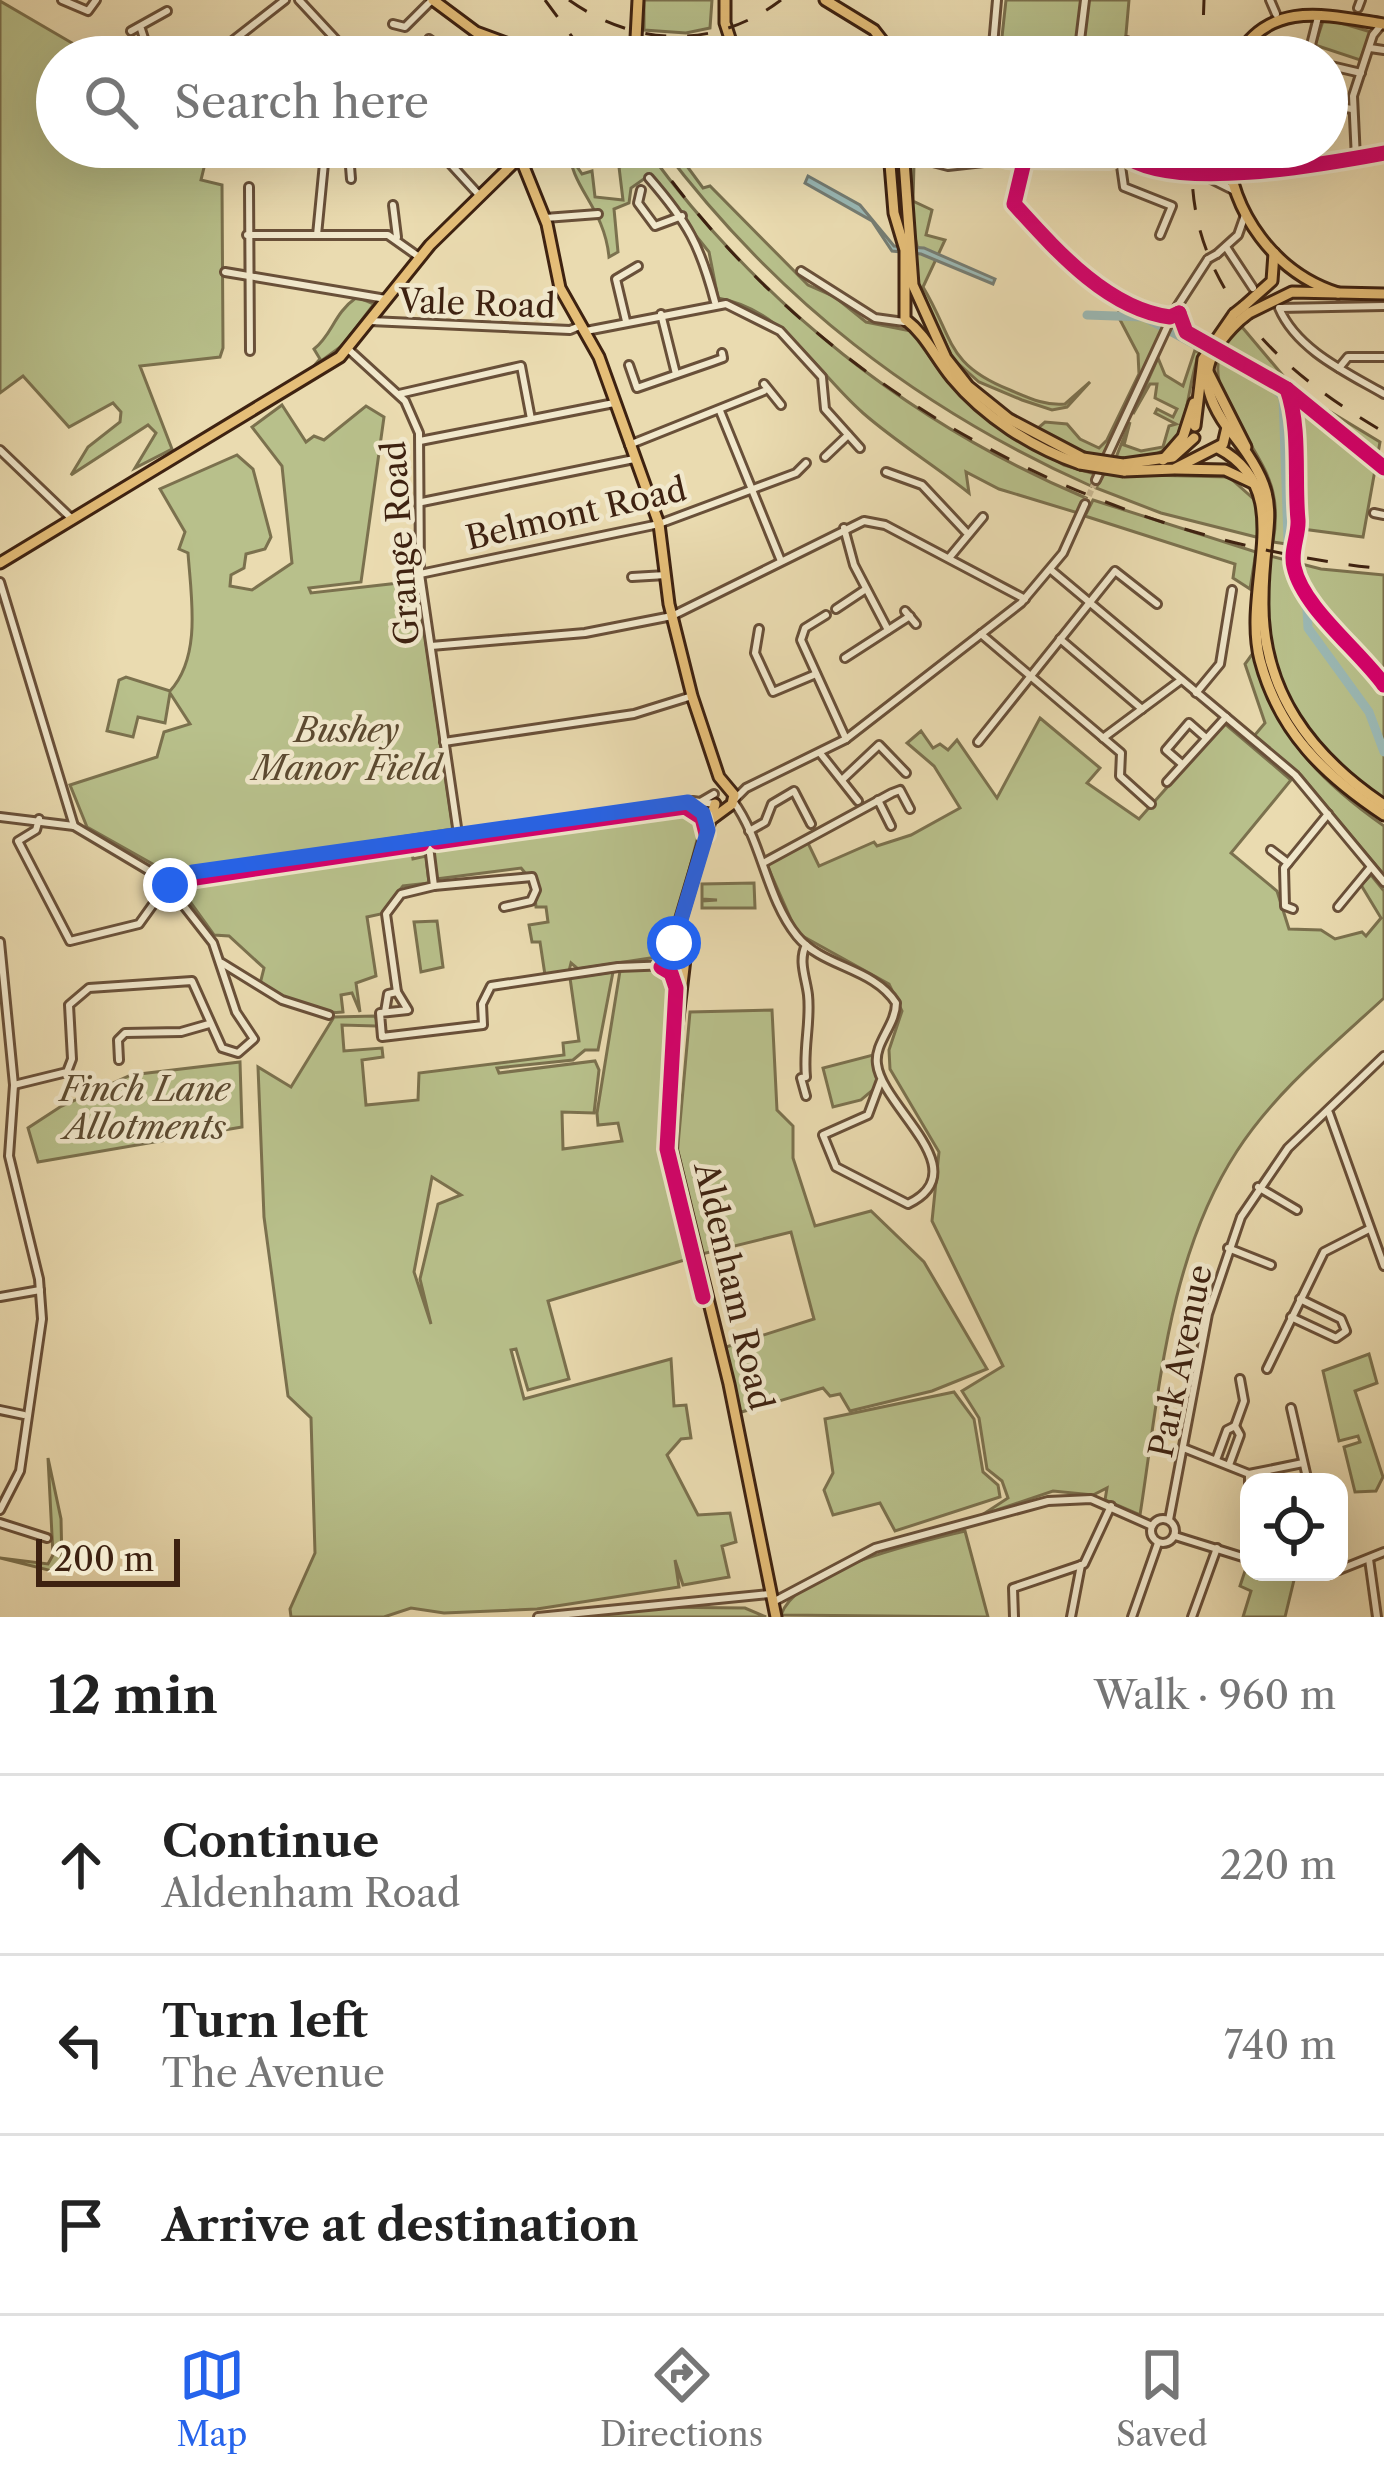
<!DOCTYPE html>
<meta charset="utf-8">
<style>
:root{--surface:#fff;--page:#f2f2f2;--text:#222;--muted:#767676;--line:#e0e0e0;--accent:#2563eb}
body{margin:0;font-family:"Libre Caslon Text",serif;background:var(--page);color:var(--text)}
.controls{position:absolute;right:36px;bottom:36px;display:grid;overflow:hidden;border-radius:24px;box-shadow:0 12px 48px #0002}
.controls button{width:108px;height:108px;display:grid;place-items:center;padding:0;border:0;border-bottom:3px solid var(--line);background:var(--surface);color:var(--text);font:60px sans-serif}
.scale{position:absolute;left:36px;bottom:30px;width:144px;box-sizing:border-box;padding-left:12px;border:6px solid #3e2211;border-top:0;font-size:33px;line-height:42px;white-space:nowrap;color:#3e2211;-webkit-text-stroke:9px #f1e8cc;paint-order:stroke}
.stop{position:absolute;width:36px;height:36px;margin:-27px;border:9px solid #2563eb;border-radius:50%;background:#fff}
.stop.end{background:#2563eb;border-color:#fff;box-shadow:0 3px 12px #0008}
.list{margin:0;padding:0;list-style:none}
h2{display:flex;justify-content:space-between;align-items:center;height:156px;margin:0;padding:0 48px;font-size:51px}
h2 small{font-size:39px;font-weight:400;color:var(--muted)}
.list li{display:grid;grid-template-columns:78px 1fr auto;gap:36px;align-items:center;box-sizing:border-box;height:180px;padding:0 48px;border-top:3px solid var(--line)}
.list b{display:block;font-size:45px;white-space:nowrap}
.list p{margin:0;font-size:39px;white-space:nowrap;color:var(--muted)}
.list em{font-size:39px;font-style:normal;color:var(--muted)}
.icon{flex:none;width:66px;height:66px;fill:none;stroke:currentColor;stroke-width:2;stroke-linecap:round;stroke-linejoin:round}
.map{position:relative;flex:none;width:1384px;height:1617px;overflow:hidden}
.search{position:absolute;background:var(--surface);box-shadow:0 12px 48px #0002;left:36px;right:36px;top:36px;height:132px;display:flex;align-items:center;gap:30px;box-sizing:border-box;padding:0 42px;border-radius:66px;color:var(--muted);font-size:45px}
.sheet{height:696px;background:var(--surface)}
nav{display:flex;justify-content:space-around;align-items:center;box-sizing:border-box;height:168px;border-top:3px solid var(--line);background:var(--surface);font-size:33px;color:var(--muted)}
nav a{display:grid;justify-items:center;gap:6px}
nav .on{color:var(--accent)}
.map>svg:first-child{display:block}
.green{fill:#b8c08b;stroke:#7b714e;stroke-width:3;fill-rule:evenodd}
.water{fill:#9bb9b5;stroke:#767d73;stroke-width:3}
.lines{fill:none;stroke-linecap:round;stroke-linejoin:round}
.river{stroke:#9bb9b5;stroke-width:9}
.minor-tunnel{stroke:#c8b690;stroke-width:6;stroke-dasharray:6 3;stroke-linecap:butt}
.minor-casing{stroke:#695039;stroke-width:12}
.major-casing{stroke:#3e2211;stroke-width:15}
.minor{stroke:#f1e8cc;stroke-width:6}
.major{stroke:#e5be78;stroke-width:9}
.rail{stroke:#3e2211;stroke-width:3;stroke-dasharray:21 21;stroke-linecap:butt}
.minor-bridge-casing{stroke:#695039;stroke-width:12;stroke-linecap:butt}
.major-bridge-casing{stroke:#3e2211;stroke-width:15;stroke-linecap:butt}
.minor-bridge{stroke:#f1e8cc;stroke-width:6}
.major-bridge{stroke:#e5be78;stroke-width:9}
.cycleway-casing{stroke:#f1e8cc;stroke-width:22}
.cycleway{stroke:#d6006c;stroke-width:15}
.route{stroke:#2563eb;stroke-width:15}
.labels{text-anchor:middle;stroke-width:9;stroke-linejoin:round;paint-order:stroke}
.street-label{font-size:33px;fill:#3e2211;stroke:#f1e8cc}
.park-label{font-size:33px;font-style:italic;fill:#5c4a30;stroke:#f1e8cc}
</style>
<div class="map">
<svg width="1384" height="1617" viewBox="0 0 1384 1617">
<rect width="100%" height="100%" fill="#eadbb0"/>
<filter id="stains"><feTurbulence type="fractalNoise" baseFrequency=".00167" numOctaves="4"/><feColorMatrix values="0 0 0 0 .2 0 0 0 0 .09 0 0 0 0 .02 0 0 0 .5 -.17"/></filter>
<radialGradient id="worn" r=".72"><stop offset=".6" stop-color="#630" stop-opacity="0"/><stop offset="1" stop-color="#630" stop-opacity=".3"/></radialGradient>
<g class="green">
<path d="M644,0H712L710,28L686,33L644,30Z"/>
<path d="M1006,0H1129L1124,57H1000L1001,50L1022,52L1001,46Z"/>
<path d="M0,1L72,43L71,57H57V147H209L201,180L222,185L223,348L220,357L140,366L172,449L135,468L156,433L148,425L71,475L88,447L120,422L121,412L113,403L69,427L23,376L0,393Z"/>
<path d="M1324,18L1371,32L1360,60L1315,45Z"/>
<path d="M569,147H581L572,159L582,174L592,171L595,197L623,200L619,167L642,162L648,151C761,305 910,424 1086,498L1078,513L999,489L966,472L969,493C934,465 896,442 863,413C815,371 785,310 718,298L709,252L648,176L631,188L629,203L614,209L618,252L609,257C604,206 570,188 569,147Z"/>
<path d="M662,147H673L703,188L710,186L808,285L835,297L866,322L911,331L948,382L1001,428L1064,465L1095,474L1091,486C918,409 776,299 662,147Z"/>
<path d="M914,164L913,201L932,210L926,235L945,240L923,287C954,338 945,364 1010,390C1029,398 1045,406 1065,404L1090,382L1067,407L1052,410L1022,400L979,382L953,359L915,280L917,246L905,195L908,167Z"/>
<path d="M357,297L374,304L343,345L313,367L320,359L314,349C333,334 333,314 357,297Z"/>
<path d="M1127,304L1169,316L1102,458L1074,451L1038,428L1045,422L1067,424L1080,439L1099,448L1107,440L1139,374L1138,354L1117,314Z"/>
<path d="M1242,327L1296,391L1380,442L1363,537L1302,529L1300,546L1273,542C1277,520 1277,498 1268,477C1250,431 1182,369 1242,327Z"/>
<path d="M1195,350L1199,353C1179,412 1197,462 1115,460L1130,422L1124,445L1141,451L1163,447L1169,426L1176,424L1155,413L1157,409L1173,417L1177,409L1155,398L1157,384H1150L1133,414L1158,358L1165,375L1183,386Z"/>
<path d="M282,405L306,442L314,436L324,440L366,406L384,417L361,582L309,588L311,593L417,581L453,829L167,872L87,827L70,785L157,757L164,732L190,724L170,693L165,723L138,717L133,737L107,731L119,680L126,677L170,691C202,656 191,596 188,553L179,549L185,532L160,489L237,455L253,469L271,537L265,549L246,554L244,568L231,575L230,586L252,590L292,563L282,466L252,427Z"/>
<path d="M1104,474L1229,477L1257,502L1260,538L1161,513L1096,488Z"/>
<path d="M1093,500L1256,552L1250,589L1233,578L1235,564L1085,516Z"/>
<path d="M1270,556L1321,569L1384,575V678L1335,624L1384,695V802C1296,739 1255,665 1270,556Z"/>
<path d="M1253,653C1275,734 1317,779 1384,826V875L1301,775L1254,736L1265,723L1245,664Z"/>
<path d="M1040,718L1100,768L1087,783L1139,819L1224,723L1291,780L1231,853L1277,891L1289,929L1321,930L1335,939L1362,932L1366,936L1381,918L1361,885L1371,875L1384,891V998C1333,1045 1275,1092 1237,1151C1168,1257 1159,1393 1140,1515L1105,1500L1107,1488L1093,1495L1053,1491L982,1515L1008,1498L1002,1481L987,1469L979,1418L962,1391L1003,1366L932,1221L939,1152L890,1069L889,1050L902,1011L889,984L797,933L767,865L808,843L819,866L874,842L877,846L911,835L960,808L934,766L907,743L921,731L933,748L940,744L948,750L957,740L997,798Z"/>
<path d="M683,809H690L701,825L673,932L657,957L578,969L571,963L569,971L545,975L540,942H532L529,925L548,922L546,907H536C532,873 542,894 521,868L436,879L432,849L437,842Z"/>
<path d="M411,847L413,859L426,856L429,883L403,886L381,914L367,917L376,976L356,983L360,1012L352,993L341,995L343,1012C316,1015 282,999 260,984L264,968L229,936L214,935L183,892L192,882Z"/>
<path d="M754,883L755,908H702V901L717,900L702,899V884Z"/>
<path d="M437,921L443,967L421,972L414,922Z"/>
<path d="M654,967L669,973L674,994L662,1159L688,1259L548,1301L569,1379L528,1390L516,1349L511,1350L524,1399L671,1359L674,1406L686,1405L691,1438L681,1439L667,1455L698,1515L730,1513L736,1542L722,1546L729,1577L683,1585L675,1560L679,1587L537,1609L444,1613L411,1608L384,1617H291L290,1609L315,1553L311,1418L288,1396L264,1217L258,1067L291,1087L334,1017L375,1016L378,1023L376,1026L342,1025L344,1051L382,1048L383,1057L362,1060L366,1105L418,1100L419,1073L564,1055L563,1043L579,1041L570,978L613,972L598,1050H585L573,1060L497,1068L499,1073L595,1061L599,1070L594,1113L562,1112L563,1149L622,1141L618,1123L598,1125L597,1113L620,971ZM432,1177L461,1195L438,1204L420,1279L431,1324L414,1272Z"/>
<path d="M772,1010L777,1110L793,1126V1158L815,1226L871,1211L924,1262L987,1369L932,1391L850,1411L840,1394L830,1396L823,1388L738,1413L726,1347L814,1319L791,1232L702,1254L677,1156L690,1012Z"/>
<path d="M873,1055L880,1084L861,1100L833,1107L823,1068Z"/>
<path d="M240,1062L242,1127L38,1162L28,1128L60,1107L131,1075Z"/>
<path d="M1369,1354L1377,1383L1355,1391L1383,1477L1376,1491L1355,1492L1344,1447L1360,1442L1358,1436L1339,1441L1323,1371Z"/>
<path d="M954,1392L974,1419L983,1472L998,1485L1000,1497L895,1531L880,1503L833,1515L824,1490L833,1473L825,1419Z"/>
<path d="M48,1458L61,1519L62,1564L52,1571L0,1558L48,1564L53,1555Z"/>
<path d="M965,1531L988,1617L781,1615C797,1569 921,1542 965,1531Z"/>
<path d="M1245,1571L1294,1580L1285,1617H1243L1251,1591L1240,1586Z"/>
<path d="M647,1607L745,1608L766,1617H589Z"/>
</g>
<path class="water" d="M808,176L860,205L894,246L924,248L995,279L993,284L921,254L892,251L872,221L805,183Z"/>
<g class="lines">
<path class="river" d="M1087,315L1144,317L1272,386L1283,397L1289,568L1307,609L1308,628L1369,712L1384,752"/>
<path class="minor-tunnel" d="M1085,504L1096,480"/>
<g class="minor-casing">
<g id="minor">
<path d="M62,0L88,11L96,0"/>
<path d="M299,0L352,57"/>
<path d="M1270,0L1276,14"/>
<path d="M1358,8L1361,0"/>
<path d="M393,24L405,27L432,0"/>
<path d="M141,29L150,57"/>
<path d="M131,31L167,11"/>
<path d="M429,39L454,57"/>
<path d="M1127,41L1143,57"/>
<path d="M1370,48L1384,50"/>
<path d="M212,57L285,0"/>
<path d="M461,57L482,35"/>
<path d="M992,57L997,0"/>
<path d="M1078,57L1085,0"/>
<path d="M1256,57L1261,50L1293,57"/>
<path d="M1308,57L1318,17"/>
<path d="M1327,65L1361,73"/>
<path d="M1327,105L1352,109"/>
<path d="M295,147L340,155L363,147"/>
<path d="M435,147L479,195"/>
<path d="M986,147L991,161"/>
<path d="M883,149L948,166L1010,159H1117L1123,154L1148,167L1183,173"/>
<path d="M349,154L351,179"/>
<path d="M1121,166L1124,187L1172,206L1160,235"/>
<path d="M1229,171L1320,168L1356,159L1353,96L1373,35L1382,24"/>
<path d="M1205,176L1215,171L1225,150"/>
<path d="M1207,177L1235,191"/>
<path d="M649,178C688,223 700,245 715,302"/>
<path d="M249,187L250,351"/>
<path d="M641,190L638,203L655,226L682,216"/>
<path d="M393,205L397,237"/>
<path d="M545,218L598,214"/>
<path d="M247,235H388L419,257"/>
<path d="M317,235L325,153"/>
<path d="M1226,247L1253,288"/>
<path d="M1217,254L1238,235L1245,215"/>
<path d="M801,271L875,318L904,322"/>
<path d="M225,272L386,299"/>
<path d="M1384,306L1279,308C1297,350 1346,372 1384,394"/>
<path d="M1175,310L1186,332"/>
<path d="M661,314L676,374"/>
<path d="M370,321L570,330L582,325"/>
<path d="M626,321L616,279L638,266"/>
<path d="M586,331L726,304L780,331L822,377L825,409L860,448"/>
<path d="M347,348L405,401L419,433L420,574L458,834"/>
<path d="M629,365L637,388L712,362L723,358L722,353"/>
<path d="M1339,368L1348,357H1384"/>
<path d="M764,384L781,405"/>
<path d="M399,394L521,366L531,419"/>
<path d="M720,411L781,561"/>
<path d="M420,441L614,403"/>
<path d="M629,445L764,391"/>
<path d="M0,450L72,519"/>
<path d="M825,457L848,435"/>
<path d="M1377,464L1384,468"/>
<path d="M886,472L922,485L966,532"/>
<path d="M1096,480L1175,310L1208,259"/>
<path d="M422,502L634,459"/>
<path d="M1374,513L1384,515"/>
<path d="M844,528L854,565L888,630"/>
<path d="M949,558L983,517"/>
<path d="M1051,570L1295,775L1384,882"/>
<path d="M420,574L659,524L796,473L806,463"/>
<path d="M632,577L666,575"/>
<path d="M0,582L74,826"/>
<path d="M836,609L866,589"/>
<path d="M905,611L916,624"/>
<path d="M826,615L805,628L801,640L846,739"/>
<path d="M759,629L755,653L773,692L816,674"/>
<path d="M981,634L1121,753L1120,776L1151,804"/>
<path d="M1060,639L1142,709"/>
<path d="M431,646L585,633L672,616L864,521L885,525L1025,599"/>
<path d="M845,658L910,616"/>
<path d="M1196,693L1220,664L1232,590"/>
<path d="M1103,738L1181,680"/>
<path d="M444,742L634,714L692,696"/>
<path d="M978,742L1115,571L1157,604"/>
<path d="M820,753L858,801"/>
<path d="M1182,764L1166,750L1189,723L1206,738"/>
<path d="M843,779L879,745L906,773"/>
<path d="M1167,782L1226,717"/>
<path d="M734,800L746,788L846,739L1021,603L1063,553L1085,504"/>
<path d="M878,800L891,826"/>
<path d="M702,801L714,794"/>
<path d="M733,801C762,840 766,898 797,936C823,968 873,967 896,1003C896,1025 874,1043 877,1064C882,1108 978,1170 908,1204L836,1167L823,1135L868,1115L881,1080"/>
<path d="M691,804L708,826"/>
<path d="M0,817L74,826L163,879L213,943L236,1012L254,1039L238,1053L222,1048L192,981L89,988L69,1005L72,1059L67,1072L14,1085"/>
<path d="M39,819L36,830L18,841L70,941L139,924L167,885"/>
<path d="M749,831L765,822L772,804L794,791L811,824"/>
<path d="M1271,850L1288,863"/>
<path d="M763,863L892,793L900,790L910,809"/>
<path d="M170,885L193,872L693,801L715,804"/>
<path d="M434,886L532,877L536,890L531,901L504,907"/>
<path d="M1338,907L1371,867"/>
<path d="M1293,909L1285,906L1284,868L1328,814"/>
<path d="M0,942L14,1085L9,1156L39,1279L42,1319L20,1471L0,1510"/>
<path d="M806,945C798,961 806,978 808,995C811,1022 803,1048 806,1077L801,1078L806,1096"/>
<path d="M222,963L282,1000L329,1015"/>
<path d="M397,992L386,914L401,894L434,886L428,838"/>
<path d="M385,1012L388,994L397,992L408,1010L380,1013L382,1037L483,1025L482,1004L491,986L618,967L670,965"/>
<path d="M119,1060L118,1040L125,1033L181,1032L209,1024"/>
<path d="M1329,1113L1384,1266"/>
<path d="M1258,1187L1297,1210"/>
<path d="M1228,1248L1271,1265"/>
<path d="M0,1297L40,1290"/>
<path d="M1291,1317L1336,1338L1346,1331L1341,1319L1300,1299"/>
<path d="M1267,1369L1324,1252L1369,1229"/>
<path d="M1291,1408L1308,1482"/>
<path d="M0,1410L24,1415"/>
<path d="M1235,1426L1244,1401L1240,1379"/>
<path d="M1186,1449L1249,1474L1303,1463"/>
<path d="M1216,1460L1227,1430L1235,1426L1240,1435L1229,1465"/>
<path d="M1249,1474V1492"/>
<circle cx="1163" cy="1531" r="12"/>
<path d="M1169,1520L1208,1314L1241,1217L1288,1148L1384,1056"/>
<path d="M0,1523L47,1538"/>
<path d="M1175,1536L1249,1559"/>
<path d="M1369,1559L1377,1617"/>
<path d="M1339,1570L1384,1552"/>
<path d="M1286,1572H1332"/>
<path d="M773,1602L875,1548L1048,1501L1091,1499L1152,1526"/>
<path d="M538,1617L769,1594"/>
<path d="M1014,1617L1013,1588L1084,1564L1111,1506"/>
<path d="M1071,1617L1081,1565"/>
<path d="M1132,1617L1158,1543"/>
<path d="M1192,1617L1217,1548"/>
</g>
</g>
<g class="major-casing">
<g id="major">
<path d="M433,0L476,32L544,57"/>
<path d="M725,0V23L736,57"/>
<path d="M825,0L874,30L895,57"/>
<path d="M635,57L638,0"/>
<path d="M1237,57C1271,0 1325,15 1384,24"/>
<path d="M516,147L547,224L560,288L599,357L659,524L669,604L692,696L719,777L734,795L732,804L713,818"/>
<path d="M880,147L890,164L894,213L905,250V319C927,336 934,356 952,378C984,417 1033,448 1080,464"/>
<path d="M903,147L913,285L946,358L968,386L1009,419L1083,458"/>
<path d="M1227,147C1231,213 1275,273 1338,293"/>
<path d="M1244,306L1272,281L1274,253"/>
<path d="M1249,313L1292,292L1384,294"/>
<path d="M1208,372L1246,447"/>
<path d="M1195,426L1203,359L1234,314"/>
<path d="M1227,427C1290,503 1263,514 1263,599C1261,691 1311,756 1384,805"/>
<path d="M1218,448C1300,491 1241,584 1260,660C1279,732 1324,775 1384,815"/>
<path d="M1163,460L1183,437L1194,403"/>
<path d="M1123,464L1173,457L1194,438"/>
<path d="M1176,469L1225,470L1257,485"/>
<path d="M1124,471L1174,469L1223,444L1227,427C1198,386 1200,358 1239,321"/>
<path d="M0,563L340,357L430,245L530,147"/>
<path d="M679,936L685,959L674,1052L671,1148L729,1384L776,1617"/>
<path d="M678,983L669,958L715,804"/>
</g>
</g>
<use href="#minor" class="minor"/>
<use href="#major" class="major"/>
<g class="rail">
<path d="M545,0L587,57"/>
<path d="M569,0C635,47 715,50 781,0"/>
<path d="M1202,57L1204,0"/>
<path d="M647,147C816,391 1092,538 1384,569"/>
<path d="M1193,147C1181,282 1278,371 1384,432"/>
</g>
<g class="minor-bridge-casing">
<g id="minor-bridge">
<path d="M1183,173L1205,176"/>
<path d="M1208,259L1217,254"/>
</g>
</g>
<g class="major-bridge-casing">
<g id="major-bridge">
<path d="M1234,314L1244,306"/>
<path d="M1239,321L1249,313"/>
<path d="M1083,458L1123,464"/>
<path d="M1080,464L1124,471"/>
</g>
</g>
<use href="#minor-bridge" class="minor-bridge"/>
<use href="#major-bridge" class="major-bridge"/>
<g class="cycleway-casing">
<g id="cycleway">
<path d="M986,147L989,155L1024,162L1014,204C1055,249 1107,309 1170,317L1179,313"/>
<path d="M1008,159L1109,160L1123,154C1169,193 1325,164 1384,153"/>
<path d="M1179,313L1186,332L1287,389L1384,468"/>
<path d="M1287,389C1301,429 1294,479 1298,520C1299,535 1290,551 1294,567C1303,608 1358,649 1384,685"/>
<path d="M437,842L685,807L702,818L706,834"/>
<path d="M181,891L189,879L422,844"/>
<path d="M661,967L671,973L676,988L667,1149L703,1297"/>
</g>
</g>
<use href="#cycleway" class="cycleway"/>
</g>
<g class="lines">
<path class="route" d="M170,885L193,872L688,802L703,813L708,830L674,943"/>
</g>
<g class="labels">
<g class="street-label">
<text transform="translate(477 303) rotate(2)" y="12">Vale Road</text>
<text transform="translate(576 513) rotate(-13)" y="12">Belmont Road</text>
<text transform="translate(400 543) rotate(-94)" y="12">Grange Road</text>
<text transform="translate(734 1286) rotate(77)" y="12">Aldenham Road</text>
<text transform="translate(1180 1361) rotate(-78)" y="12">Park Avenue</text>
</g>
<g class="park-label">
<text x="347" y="742">Bushey<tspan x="347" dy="38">Manor Field</tspan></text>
<text x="145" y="1101">Finch Lane<tspan x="145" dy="38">Allotments</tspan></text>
</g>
</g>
<rect width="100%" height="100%" filter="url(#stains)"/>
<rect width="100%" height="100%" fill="url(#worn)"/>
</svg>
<div class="controls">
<button><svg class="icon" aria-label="locate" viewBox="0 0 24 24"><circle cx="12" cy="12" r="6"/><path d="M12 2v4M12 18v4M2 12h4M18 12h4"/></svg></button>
</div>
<div class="scale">200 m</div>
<div class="stop" style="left:674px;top:943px"></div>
<div class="stop end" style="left:170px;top:885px"></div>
<div class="search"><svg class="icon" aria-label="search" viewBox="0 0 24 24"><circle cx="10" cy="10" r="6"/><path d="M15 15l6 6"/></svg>Search here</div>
</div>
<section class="sheet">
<h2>12 min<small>Walk · 960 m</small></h2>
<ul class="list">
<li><svg class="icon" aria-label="ahead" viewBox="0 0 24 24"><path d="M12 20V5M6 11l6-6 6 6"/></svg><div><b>Continue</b><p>Aldenham Road</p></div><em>220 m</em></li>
<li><svg class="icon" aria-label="left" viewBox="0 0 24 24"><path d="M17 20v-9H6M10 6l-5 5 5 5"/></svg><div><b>Turn left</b><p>The Avenue</p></div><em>740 m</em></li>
<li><svg class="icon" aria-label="arrive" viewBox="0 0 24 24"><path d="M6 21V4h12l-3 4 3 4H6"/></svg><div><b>Arrive at destination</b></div></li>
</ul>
</section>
<nav>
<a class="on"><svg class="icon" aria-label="map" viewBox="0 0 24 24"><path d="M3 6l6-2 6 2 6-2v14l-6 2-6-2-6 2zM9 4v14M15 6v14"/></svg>Map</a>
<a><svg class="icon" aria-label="directions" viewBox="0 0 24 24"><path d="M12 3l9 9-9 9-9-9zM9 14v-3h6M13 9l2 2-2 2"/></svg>Directions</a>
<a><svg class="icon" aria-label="saved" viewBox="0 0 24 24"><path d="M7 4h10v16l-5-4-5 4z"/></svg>Saved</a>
</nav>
